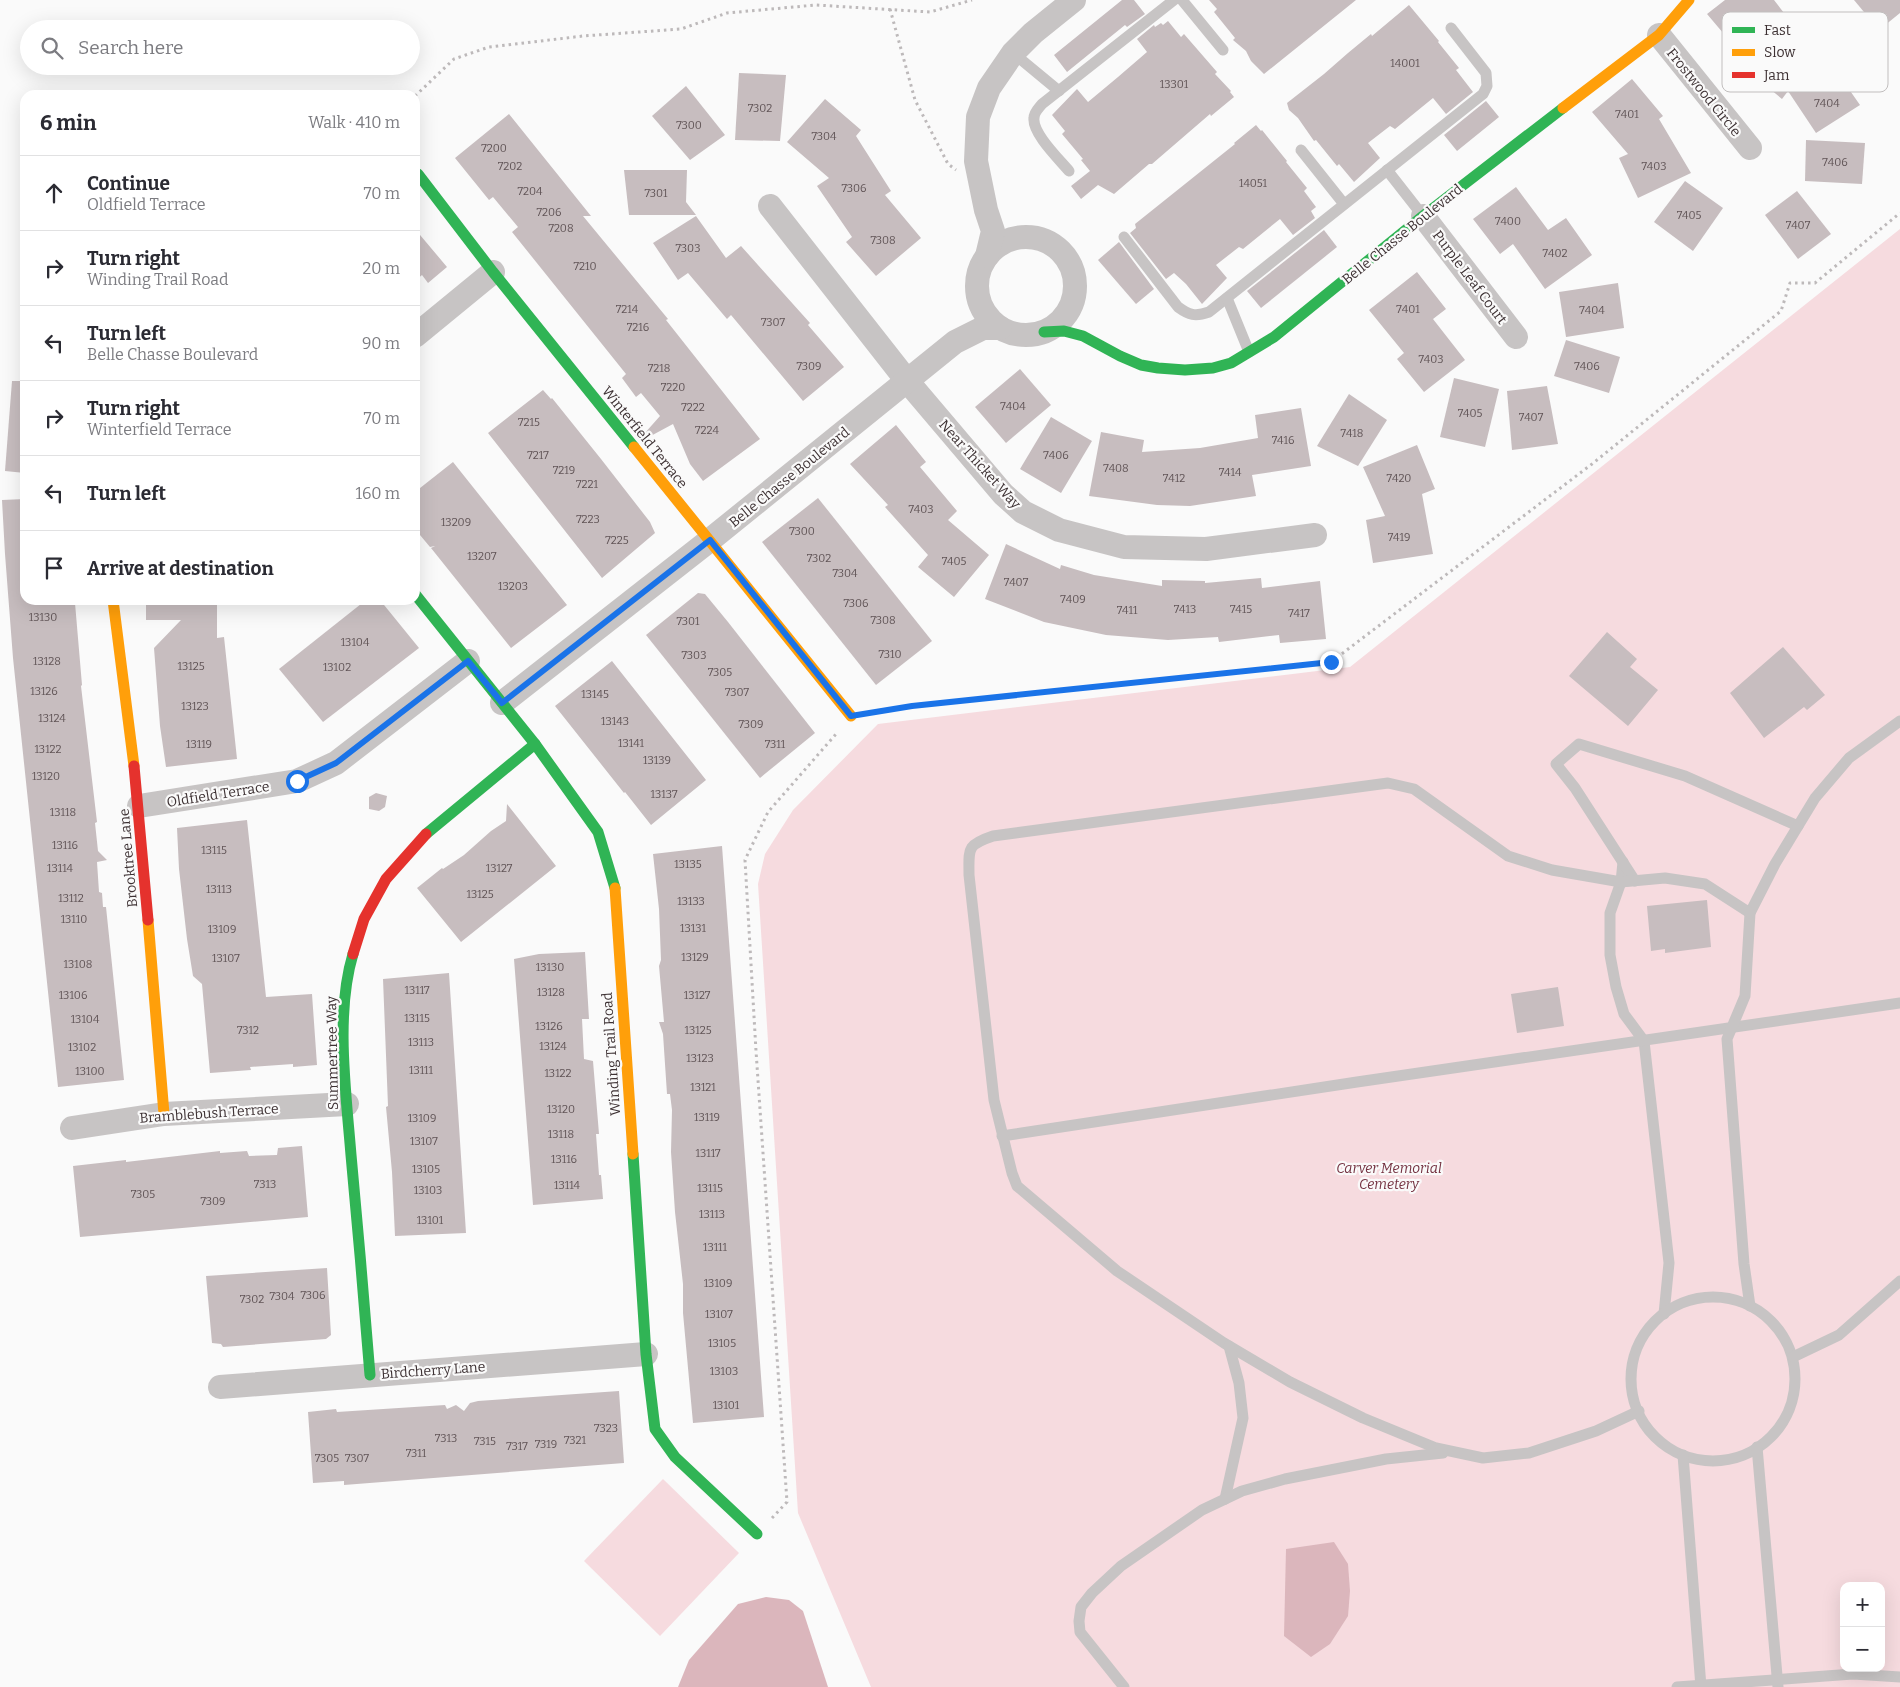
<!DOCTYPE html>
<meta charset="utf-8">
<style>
:root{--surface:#fff;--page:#f7f7f7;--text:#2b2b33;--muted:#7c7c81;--line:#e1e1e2}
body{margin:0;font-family:Bitter,serif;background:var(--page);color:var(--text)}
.controls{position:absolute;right:15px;bottom:15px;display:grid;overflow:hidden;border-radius:10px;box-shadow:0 5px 20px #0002}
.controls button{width:45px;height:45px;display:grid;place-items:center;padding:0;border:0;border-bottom:1px solid var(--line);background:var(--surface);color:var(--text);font:25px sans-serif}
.stop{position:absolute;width:15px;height:15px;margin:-11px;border:4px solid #1a73e8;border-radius:50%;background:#fff}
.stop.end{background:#1a73e8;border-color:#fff;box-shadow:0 1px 5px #0008}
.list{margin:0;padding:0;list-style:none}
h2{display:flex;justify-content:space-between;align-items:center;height:65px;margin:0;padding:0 20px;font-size:21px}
h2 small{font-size:16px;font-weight:400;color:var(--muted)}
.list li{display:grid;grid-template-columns:32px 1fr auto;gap:15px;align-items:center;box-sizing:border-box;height:75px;padding:0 20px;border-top:1px solid var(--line)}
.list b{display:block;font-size:19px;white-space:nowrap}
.list p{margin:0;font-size:16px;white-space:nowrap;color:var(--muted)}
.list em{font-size:16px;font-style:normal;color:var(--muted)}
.icon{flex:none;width:28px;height:28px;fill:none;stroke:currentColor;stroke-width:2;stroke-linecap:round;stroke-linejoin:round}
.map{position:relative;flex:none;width:1900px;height:1687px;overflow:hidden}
.search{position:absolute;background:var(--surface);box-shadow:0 5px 20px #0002;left:20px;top:20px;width:400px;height:55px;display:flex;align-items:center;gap:12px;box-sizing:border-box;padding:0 18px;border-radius:28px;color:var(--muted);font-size:19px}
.panel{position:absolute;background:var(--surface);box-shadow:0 5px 20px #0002;left:20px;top:90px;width:400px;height:515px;border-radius:15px}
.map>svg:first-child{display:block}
.green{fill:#f6dbdf;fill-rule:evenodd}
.water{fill:#dbb6bc}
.building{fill:#c7bdbf}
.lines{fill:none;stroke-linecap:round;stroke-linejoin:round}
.path{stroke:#bdb9ba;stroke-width:3;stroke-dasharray:2.5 4;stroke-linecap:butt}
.lane{stroke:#c7c4c4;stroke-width:11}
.street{stroke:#c7c4c4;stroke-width:24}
.fast{stroke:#30b455;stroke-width:11}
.slow{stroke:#ff9f0a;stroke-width:11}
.jam{stroke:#e5322d;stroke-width:11}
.route{stroke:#1a73e8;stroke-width:6}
.labels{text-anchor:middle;stroke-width:4.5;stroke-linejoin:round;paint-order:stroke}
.number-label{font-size:11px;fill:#605456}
.street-label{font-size:14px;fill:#3d3133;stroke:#fafafa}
.park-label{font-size:14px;font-style:italic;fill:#753342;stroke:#fafafa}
.key{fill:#fafafa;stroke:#c1bebe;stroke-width:1}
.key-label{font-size:14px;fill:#3d3133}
</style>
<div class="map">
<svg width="1900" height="1687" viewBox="0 0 1900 1687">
<rect width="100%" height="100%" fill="#fafafa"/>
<g class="green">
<path d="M1900,229V1687H871L798,1513L758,884L765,854L793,810L878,724L1350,667ZM1844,1586H1881V1668H1844Z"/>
<path d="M663,1479L739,1553L660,1636L584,1561Z"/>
</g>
<g class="water">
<path d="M1334,1542L1348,1564L1350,1591L1348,1616L1330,1644L1311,1657L1284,1636L1286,1549Z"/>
<path d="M766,1597L789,1600L803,1611L828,1687H678L689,1660L738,1604Z"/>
</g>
<g class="building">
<path d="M1122,0H1134L1145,14L1127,27L1125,25L1067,72L1054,55Z"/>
<path d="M1209,0H1356L1264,74L1251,61L1246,51L1233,40L1235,38L1214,12L1217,9Z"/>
<path d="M1725,0H1774L1784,13L1777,19L1832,65L1860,105L1816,133L1788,91L1782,99L1748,71L1751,66L1707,14Z"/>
<path d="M1854,0H1900V13L1879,30Z"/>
<path d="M1409,5L1439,41L1438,42L1459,68L1456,70L1473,92L1446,114L1433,98L1395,129L1390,126L1368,143L1380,158L1354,182L1339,164L1337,166L1316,140L1314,141L1298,118L1289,110L1287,103L1324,74L1348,53L1371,34L1372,36Z"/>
<path d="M1168,21L1181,37L1184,34L1217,72L1215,74L1231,91L1230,92L1234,97L1211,116L1210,114L1152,164H1149L1114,194L1098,185L1081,199L1071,186L1090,171L1081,160L1083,159L1062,134L1065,131L1052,115L1077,89L1088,102L1118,77L1147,52L1137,39L1154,25L1155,27L1161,23L1163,25Z"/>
<path d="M739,73L786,75L780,141L735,140Z"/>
<path d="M1632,79L1663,116L1659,119L1691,173L1638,198L1619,158L1628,154L1592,112Z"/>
<path d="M686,86L725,135L690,160L652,116Z"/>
<path d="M825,99L861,130L856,136L891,191L885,195L921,238L876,276L846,242L852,237L817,186L829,178L787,142Z"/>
<path d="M1486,101L1499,117L1457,151L1444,135Z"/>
<path d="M509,114L591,216H583L668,319L666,320L760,439L703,481L690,464L673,424L647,438L644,434L660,416L641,393L636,397L622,378L626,374L512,232L518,227L493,197L489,200L455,158Z"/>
<path d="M1256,125L1261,131L1262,130L1287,161L1286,162L1307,188L1304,191L1316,207L1311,211L1315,218L1293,235L1280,219L1243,249L1239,247L1216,265L1227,278L1202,304L1186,284L1174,273L1166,279L1130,233L1136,228L1135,224L1235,144L1234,143Z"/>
<path d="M1806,140L1865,143L1862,184L1805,181Z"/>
<path d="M624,170H687L686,202L696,215H629Z"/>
<path d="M1685,181L1723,208L1693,251L1654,222Z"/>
<path d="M1516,187L1548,230L1566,218L1592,255L1545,289L1513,244L1500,254L1473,219Z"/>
<path d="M1797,191L1831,234L1798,259L1765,215Z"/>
<path d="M696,216L726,258L741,246L810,323L808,325L844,367L803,401L731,315L727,319L688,273L678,280L653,243Z"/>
<path d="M415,229L447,267L428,283L422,275L415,281Z"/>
<path d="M1324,230L1337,247L1261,308L1247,291Z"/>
<path d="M1119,242L1154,289L1136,304L1098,260Z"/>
<path d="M1417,272L1446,309L1433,319L1465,360L1424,392L1397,359L1404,353L1369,310Z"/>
<path d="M1618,283L1624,328L1566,337L1559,292Z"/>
<path d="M1566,340L1620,357L1609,393L1554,376Z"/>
<path d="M1020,369L1051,405L1006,443L975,407Z"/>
<path d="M1454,378L1499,389L1485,447L1440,437Z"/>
<path d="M12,381H25V473L5,471Z"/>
<path d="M1547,386L1558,444L1512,450L1507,391Z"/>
<path d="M543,390L551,399L552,398L601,459L650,522L655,533L602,578L488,433Z"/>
<path d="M1349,394L1387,420L1358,466L1317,446Z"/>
<path d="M1301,408L1311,466L1252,475L1256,496L1190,506L1157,505L1089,496L1101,432L1144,440L1142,452L1200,448L1258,438L1255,415Z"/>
<path d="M1051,417L1092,441L1061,493L1020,469Z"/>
<path d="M896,425L926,462L920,467L957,511L948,520L989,555L954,597L918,567L928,555L885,507L888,505L850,464Z"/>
<path d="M1417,445L1435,489L1422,494L1433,554L1373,563L1366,520L1385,516L1363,467Z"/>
<path d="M453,462L567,605L511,648L431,548L435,546L430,547L415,529V492Z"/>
<path d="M818,498L932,641L876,685L762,542Z"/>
<path d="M25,499V600H67V604L75,603L82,685L81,686L97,822L95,823L98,851L107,860L97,862L99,892L102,893L103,907H106L124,1080L58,1087L13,658L5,554L2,500Z"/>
<path d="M1006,544L1060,569L1061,565L1094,575L1162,586V580L1205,581V583L1261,578L1262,588L1320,581L1326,639L1280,643L1279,635L1219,642L1218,637L1168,640L1106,635L1044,622L985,599Z"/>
<path d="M698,593L705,594L728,622L815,733L760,778L646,635Z"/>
<path d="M146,600H217V638L224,637L237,759L166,767L160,726L154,648L181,620H146Z"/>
<path d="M366,600H380L419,648L323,722L279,669Z"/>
<path d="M1607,632L1637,659L1630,667L1658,690L1628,726L1569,676Z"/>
<path d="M1783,647L1825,695L1807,710L1804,707L1764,738L1730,693Z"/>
<path d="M612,661L706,780L651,825L625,792L624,793L555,706Z"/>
<path d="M376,793L387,796L385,807L379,811L369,809V797Z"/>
<path d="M507,804L556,866L461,942L417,888L442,868L443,869L464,855L491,831L506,821Z"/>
<path d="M247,820L266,997L312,994L317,1065L293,1067V1064L250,1067L251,1070L210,1073L202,984L193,976L187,939L179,869L177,828Z"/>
<path d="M722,846L764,1417L693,1423L683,1313V1284L675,1212L671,1152L672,1110L670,1094H667L663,1034L659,1022H664L659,966L661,960L659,909L653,854Z"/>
<path d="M1707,900L1711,947L1665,953V949L1651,951L1647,906Z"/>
<path d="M585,952L589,1019H582L584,1059L593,1061L599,1134H596L599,1175H601L603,1199L533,1205L514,959L539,954Z"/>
<path d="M449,973L466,1233L395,1236L392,1172L386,1107L388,1106L383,979Z"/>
<path d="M1558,987L1564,1026L1517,1033L1511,994Z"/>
<path d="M302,1146L308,1217L80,1237L73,1166L126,1160V1162L220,1151V1153L247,1151L249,1156L277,1155L278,1148Z"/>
<path d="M327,1268L331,1335L326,1339L223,1347L221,1344L212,1343L206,1276Z"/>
<path d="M619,1391L624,1463L344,1485V1481L313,1483L308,1412L336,1409L337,1412L445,1405L447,1409L456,1405L464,1411L470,1403L478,1401Z"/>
</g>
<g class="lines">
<g class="path">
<path d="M890,9L915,100L948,164L956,170"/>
<path d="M415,96L454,59L489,47L583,36L681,29L727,13L816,5L930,12L972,0"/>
<path d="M873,712L912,706L1331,662L1592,464L1781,311L1790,283H1815L1900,213"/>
<path d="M772,1518L787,1502L756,1051L745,860L768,812L836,734"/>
</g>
<g class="lane">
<path d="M1182,0L1223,50"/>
<path d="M1013,53L1059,91"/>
<path d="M1301,150L1344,204"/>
<path d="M1387,170L1423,216"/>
<path d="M1069,171C1059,159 1032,133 1034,118C1034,112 1039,108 1042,104L1174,0"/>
<path d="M1124,237L1178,307C1189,315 1195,317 1209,312L1483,94L1487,86L1486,73L1451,28"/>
<path d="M1227,298L1249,352"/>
<path d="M1623,862L1621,882L1610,913V955L1616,987L1624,1014L1644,1041L1669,1263L1664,1314"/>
<path d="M1635,881L1575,788L1556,764L1579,744L1685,776L1798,826"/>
<path d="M1002,1136L1357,1082L1900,1003"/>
<circle cx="1713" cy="1379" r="82"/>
<path d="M1750,1306L1744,1264L1727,1039L1745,996L1750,913L1775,864L1815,798L1849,758L1900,721"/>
<path d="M1793,1357L1839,1335L1900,1281"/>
<path d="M1639,1411L1596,1431L1529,1453L1483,1458L1436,1448L1363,1418L1290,1382L1224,1343L1117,1271L1017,1186L1012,1173L994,1100L969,875C969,849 966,845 993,836L1388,783L1414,789L1508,856L1552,870L1621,882L1665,878L1705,884L1750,913"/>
<path d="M1757,1447L1778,1687"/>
<path d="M1683,1455L1701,1687"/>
<path d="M1225,1499L1243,1418L1239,1383L1229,1346"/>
<path d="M1124,1687L1080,1632L1079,1621L1081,1607L1092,1593L1121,1566L1202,1510L1242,1491L1285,1479L1386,1459L1443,1453"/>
<path d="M1677,1687L1853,1674L1900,1677"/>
</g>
<g class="street">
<path d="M1659,35L1750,148"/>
<path d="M770,206L908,382L1003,494L1023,512L1059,530L1124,547L1206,549L1315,535"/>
<path d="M1423,216L1516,337"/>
<circle cx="1026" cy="286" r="49"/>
<path d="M987,256L993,231L986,210L976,161L978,117L989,88L1013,53L1033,33L1074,0"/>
<path d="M415,336L493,272"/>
<path d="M502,703L710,540L955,342L983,328H1000"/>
<path d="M139,806L297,781L336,763L468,661"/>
<path d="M72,1128L164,1114L347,1104"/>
<path d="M220,1387L646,1354"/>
</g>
<g class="fast">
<path d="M418,174L493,272L634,447"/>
<path d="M1044,332L1064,331L1083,336L1120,356L1141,365L1158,368L1185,370L1213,368L1231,363L1274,337L1423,216L1563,108"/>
<path d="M415,594L535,744L598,832L615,888"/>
<path d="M426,834L535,744"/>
<path d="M353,954C335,1014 346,1092 351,1155C358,1228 364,1302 370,1375"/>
<path d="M633,1154L646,1354L655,1429L675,1457L757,1534"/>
</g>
<g class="slow">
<path d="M1563,108L1659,35L1689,0"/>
<path d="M634,447L851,716"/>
<path d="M113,600L134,766"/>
<path d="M615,888L633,1154"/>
<path d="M148,920L164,1114"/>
</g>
<g class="jam">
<path d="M134,766L148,920"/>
<path d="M353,954L364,919L386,879L426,834"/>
</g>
</g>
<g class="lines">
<path class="route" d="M297,781L336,763L468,661L502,703L710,540L851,716L912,706L1331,662"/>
</g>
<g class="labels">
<g class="number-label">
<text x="1405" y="67">14001</text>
<text x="1174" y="88">13301</text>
<text x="1827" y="107">7404</text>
<text x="760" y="112">7302</text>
<text x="1627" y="118">7401</text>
<text x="689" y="129">7300</text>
<text x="824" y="140">7304</text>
<text x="494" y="152">7200</text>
<text x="1835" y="166">7406</text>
<text x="510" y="170">7202</text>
<text x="1654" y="170">7403</text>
<text x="1253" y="187">14051</text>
<text x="854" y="192">7306</text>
<text x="530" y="195">7204</text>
<text x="656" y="197">7301</text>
<text x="549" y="216">7206</text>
<text x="1689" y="219">7405</text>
<text x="1508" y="225">7400</text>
<text x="1798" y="229">7407</text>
<text x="561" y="232">7208</text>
<text x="883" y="244">7308</text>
<text x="688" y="252">7303</text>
<text x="1555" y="257">7402</text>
<text x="585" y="270">7210</text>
<text x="627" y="313">7214</text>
<text x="1408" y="313">7401</text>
<text x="1592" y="314">7404</text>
<text x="773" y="326">7307</text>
<text x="638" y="331">7216</text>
<text x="1431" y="363">7403</text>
<text x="809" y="370">7309</text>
<text x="1587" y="370">7406</text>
<text x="659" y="372">7218</text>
<text x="673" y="391">7220</text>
<text x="1013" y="410">7404</text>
<text x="693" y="411">7222</text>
<text x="1470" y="417">7405</text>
<text x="1531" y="421">7407</text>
<text x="529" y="426">7215</text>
<text x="707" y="434">7224</text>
<text x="1352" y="437">7418</text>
<text x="1283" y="444">7416</text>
<text x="538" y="459">7217</text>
<text x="1056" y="459">7406</text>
<text x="1116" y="472">7408</text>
<text x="564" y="474">7219</text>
<text x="1230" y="476">7414</text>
<text x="1174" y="482">7412</text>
<text x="1399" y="482">7420</text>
<text x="587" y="488">7221</text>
<text x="921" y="513">7403</text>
<text x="588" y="523">7223</text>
<text x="456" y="526">13209</text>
<text x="802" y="535">7300</text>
<text x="1399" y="541">7419</text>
<text x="617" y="544">7225</text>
<text x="482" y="560">13207</text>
<text x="819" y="562">7302</text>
<text x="954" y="565">7405</text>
<text x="845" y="577">7304</text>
<text x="1016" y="586">7407</text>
<text x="513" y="590">13203</text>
<text x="1073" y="603">7409</text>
<text x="856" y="607">7306</text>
<text x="1185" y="613">7413</text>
<text x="1241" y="613">7415</text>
<text x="1127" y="614">7411</text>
<text x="1299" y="617">7417</text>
<text x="43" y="621">13130</text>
<text x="883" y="624">7308</text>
<text x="688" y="625">7301</text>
<text x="355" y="646">13104</text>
<text x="890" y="658">7310</text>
<text x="694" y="659">7303</text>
<text x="47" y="665">13128</text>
<text x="191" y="670">13125</text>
<text x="337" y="671">13102</text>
<text x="720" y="676">7305</text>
<text x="44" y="695">13126</text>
<text x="737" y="696">7307</text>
<text x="595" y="698">13145</text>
<text x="195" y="710">13123</text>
<text x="52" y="722">13124</text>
<text x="615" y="725">13143</text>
<text x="751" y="728">7309</text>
<text x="631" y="747">13141</text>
<text x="199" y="748">13119</text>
<text x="775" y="748">7311</text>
<text x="48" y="753">13122</text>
<text x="657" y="764">13139</text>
<text x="46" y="780">13120</text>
<text x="664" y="798">13137</text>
<text x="63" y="816">13118</text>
<text x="65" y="849">13116</text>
<text x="214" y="854">13115</text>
<text x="688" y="868">13135</text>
<text x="60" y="872">13114</text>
<text x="499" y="872">13127</text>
<text x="219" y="893">13113</text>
<text x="480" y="898">13125</text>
<text x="71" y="902">13112</text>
<text x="691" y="905">13133</text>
<text x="74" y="923">13110</text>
<text x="693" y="932">13131</text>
<text x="222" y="933">13109</text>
<text x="695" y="961">13129</text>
<text x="226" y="962">13107</text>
<text x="78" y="968">13108</text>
<text x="550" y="971">13130</text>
<text x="417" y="994">13117</text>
<text x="551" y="996">13128</text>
<text x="73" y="999">13106</text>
<text x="697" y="999">13127</text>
<text x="417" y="1022">13115</text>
<text x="85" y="1023">13104</text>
<text x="549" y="1030">13126</text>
<text x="248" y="1034">7312</text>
<text x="698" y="1034">13125</text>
<text x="421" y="1046">13113</text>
<text x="553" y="1050">13124</text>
<text x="82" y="1051">13102</text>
<text x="700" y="1062">13123</text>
<text x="421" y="1074">13111</text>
<text x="90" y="1075">13100</text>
<text x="558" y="1077">13122</text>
<text x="703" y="1091">13121</text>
<text x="561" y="1113">13120</text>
<text x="707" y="1121">13119</text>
<text x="422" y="1122">13109</text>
<text x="561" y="1138">13118</text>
<text x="424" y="1145">13107</text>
<text x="708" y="1157">13117</text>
<text x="564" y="1163">13116</text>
<text x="426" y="1173">13105</text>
<text x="265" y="1188">7313</text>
<text x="567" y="1189">13114</text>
<text x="710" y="1192">13115</text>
<text x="428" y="1194">13103</text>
<text x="143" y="1198">7305</text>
<text x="213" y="1205">7309</text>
<text x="712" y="1218">13113</text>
<text x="430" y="1224">13101</text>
<text x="715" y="1251">13111</text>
<text x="718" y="1287">13109</text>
<text x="313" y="1299">7306</text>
<text x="282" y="1300">7304</text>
<text x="252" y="1303">7302</text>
<text x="719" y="1318">13107</text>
<text x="722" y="1347">13105</text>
<text x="724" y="1375">13103</text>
<text x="726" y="1409">13101</text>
<text x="606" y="1432">7323</text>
<text x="446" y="1442">7313</text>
<text x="575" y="1444">7321</text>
<text x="485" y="1445">7315</text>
<text x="546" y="1448">7319</text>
<text x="517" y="1450">7317</text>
<text x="416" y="1457">7311</text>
<text x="327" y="1462">7305</text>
<text x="357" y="1462">7307</text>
</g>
<g class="street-label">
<text transform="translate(1704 92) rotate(51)" y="5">Frostwood Circle</text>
<text transform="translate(1402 234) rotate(-39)" y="5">Belle Chasse Boulevard</text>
<text transform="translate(1470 277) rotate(53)" y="5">Purple Leaf Court</text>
<text transform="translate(645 437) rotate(51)" y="5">Winterfield Terrace</text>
<text transform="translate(980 464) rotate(48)" y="5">Near Thicket Way</text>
<text transform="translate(789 477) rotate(-39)" y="5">Belle Chasse Boulevard</text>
<text transform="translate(218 794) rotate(-9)" y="5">Oldfield Terrace</text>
<text transform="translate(128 858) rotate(-95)" y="5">Brooktree Lane</text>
<text transform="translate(332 1053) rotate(-91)" y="5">Summertree Way</text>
<text transform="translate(611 1054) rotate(-94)" y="5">Winding Trail Road</text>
<text transform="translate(209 1113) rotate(-4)" y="5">Bramblebush Terrace</text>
<text transform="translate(433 1370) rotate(-4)" y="5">Birdcherry Lane</text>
</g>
<g class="park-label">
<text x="1389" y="1173">Carver Memorial<tspan x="1389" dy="16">Cemetery</tspan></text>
</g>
</g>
<rect x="1722" y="12" width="166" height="80" rx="8" class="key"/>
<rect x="1732" y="27" width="23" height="6" fill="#30b455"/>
<rect x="1732" y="49" width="23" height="7" fill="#ff9f0a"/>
<rect x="1732" y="72" width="23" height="6" fill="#e5322d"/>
<g class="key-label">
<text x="1764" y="35">Fast</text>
<text x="1764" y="57">Slow</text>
<text x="1764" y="80">Jam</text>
</g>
</svg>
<div class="controls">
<button>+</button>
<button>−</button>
</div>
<div class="stop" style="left:297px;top:781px"></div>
<div class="stop end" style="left:1331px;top:662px"></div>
<div class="search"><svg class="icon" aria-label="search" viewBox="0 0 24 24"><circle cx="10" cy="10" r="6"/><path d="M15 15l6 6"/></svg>Search here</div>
<section class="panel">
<h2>6 min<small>Walk · 410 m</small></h2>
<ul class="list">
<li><svg class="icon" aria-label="ahead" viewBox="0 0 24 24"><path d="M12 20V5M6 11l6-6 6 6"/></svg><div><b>Continue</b><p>Oldfield Terrace</p></div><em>70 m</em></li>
<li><svg class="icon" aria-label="right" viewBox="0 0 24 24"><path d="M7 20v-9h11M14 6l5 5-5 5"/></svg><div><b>Turn right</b><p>Winding Trail Road</p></div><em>20 m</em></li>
<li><svg class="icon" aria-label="left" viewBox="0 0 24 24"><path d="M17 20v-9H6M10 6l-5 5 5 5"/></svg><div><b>Turn left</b><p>Belle Chasse Boulevard</p></div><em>90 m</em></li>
<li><svg class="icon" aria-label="right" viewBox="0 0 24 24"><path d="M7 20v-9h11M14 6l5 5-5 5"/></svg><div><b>Turn right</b><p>Winterfield Terrace</p></div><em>70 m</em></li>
<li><svg class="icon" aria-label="left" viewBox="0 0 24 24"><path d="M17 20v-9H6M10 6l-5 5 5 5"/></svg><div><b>Turn left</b></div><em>160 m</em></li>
<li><svg class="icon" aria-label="arrive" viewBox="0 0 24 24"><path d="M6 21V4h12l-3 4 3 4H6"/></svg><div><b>Arrive at destination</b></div></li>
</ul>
</section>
</div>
